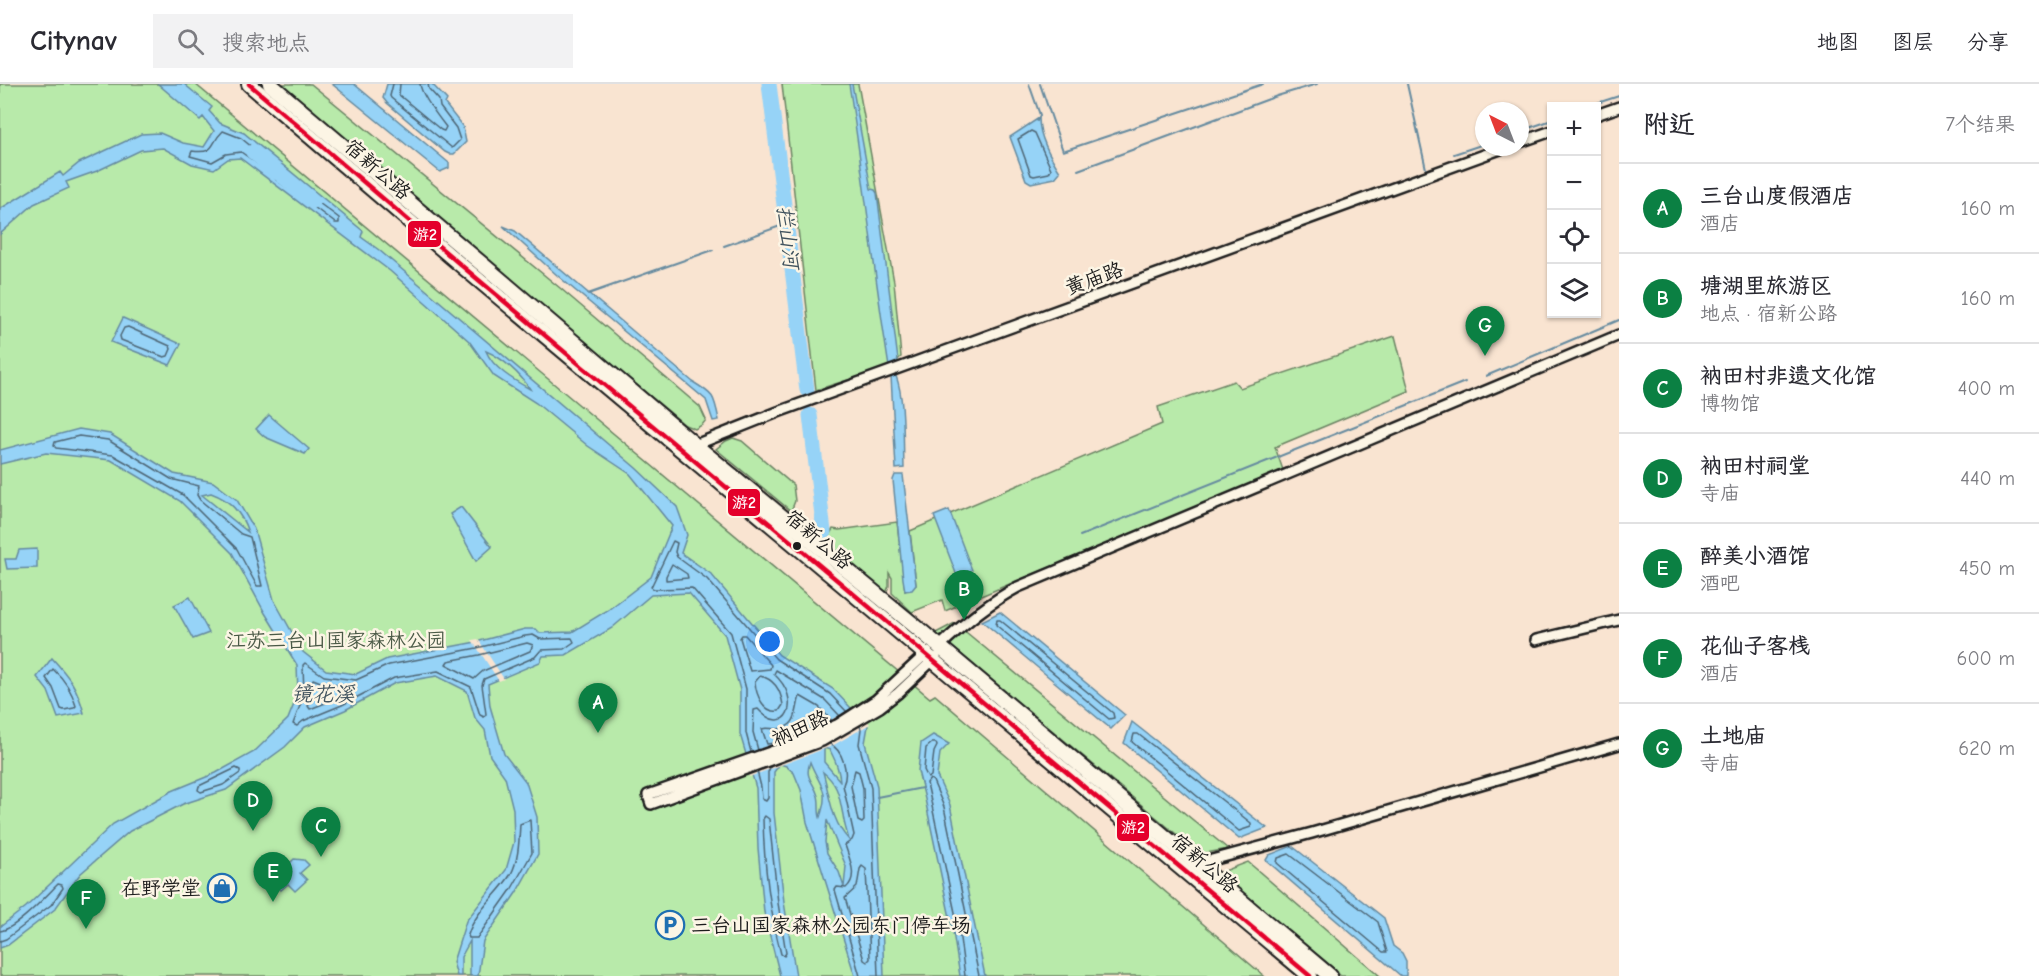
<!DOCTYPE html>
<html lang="zh">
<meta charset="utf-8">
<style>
:root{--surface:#fff;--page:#f2f2f3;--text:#2b2b33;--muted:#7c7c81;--line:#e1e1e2;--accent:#0b8043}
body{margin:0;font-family:"Comic Neue","LXGW WenKai TC",sans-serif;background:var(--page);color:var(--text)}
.controls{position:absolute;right:18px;top:18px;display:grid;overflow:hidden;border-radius:0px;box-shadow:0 2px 4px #0004}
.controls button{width:54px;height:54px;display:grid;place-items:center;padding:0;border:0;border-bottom:2px solid var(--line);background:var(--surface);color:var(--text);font:30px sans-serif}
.compass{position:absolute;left:1475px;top:18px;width:54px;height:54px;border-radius:50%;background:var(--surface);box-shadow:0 2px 4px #0004;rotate:318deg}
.you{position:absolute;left:770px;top:558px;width:21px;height:21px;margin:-15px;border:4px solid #fff;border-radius:50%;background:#1a73e8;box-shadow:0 0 0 9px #1a73e833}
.badge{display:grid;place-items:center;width:39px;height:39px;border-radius:50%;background:var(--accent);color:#fff;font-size:20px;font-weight:700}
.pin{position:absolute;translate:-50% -50px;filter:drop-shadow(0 2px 3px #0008)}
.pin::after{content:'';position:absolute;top:32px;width:21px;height:18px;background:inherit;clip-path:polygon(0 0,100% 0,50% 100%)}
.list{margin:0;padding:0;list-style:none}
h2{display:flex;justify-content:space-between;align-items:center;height:78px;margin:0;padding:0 24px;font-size:26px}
h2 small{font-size:20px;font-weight:400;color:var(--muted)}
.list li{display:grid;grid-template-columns:39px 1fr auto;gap:18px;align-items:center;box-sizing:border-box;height:90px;padding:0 24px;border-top:2px solid var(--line)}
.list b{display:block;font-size:22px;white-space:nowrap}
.list p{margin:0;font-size:20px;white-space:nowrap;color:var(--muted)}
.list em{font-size:20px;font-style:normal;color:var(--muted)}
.icon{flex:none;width:33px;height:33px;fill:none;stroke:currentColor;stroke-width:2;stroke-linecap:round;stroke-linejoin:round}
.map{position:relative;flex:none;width:1619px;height:892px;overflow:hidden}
header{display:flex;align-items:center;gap:36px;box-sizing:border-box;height:84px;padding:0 30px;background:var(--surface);border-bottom:2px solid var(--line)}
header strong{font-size:28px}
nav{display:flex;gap:33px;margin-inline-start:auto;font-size:21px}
.search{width:420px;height:54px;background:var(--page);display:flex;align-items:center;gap:15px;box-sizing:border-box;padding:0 21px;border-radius:0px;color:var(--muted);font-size:22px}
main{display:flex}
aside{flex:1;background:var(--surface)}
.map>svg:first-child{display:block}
.green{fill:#b8eaaa;stroke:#6a8363;stroke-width:1.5}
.water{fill:#96d3f7;stroke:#658a9f;stroke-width:1.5;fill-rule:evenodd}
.pier{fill:#f9e4d1}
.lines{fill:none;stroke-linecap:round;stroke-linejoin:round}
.shore{stroke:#4d6574;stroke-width:1.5}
.stream{stroke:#658a9f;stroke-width:2}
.river{stroke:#96d3f7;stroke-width:15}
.minor-casing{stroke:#1c1c1c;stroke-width:14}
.highway-casing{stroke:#1c1c1c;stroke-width:18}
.minor{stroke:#fcf5e5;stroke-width:9}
.highway{stroke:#fcf5e5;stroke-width:14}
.bus-1-casing{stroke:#fcf5e5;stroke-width:9}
.bus-1{stroke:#e4002b;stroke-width:4.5}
.bus-dot{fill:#1c1c1c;stroke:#fcf5e5;stroke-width:2}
.labels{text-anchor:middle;stroke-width:5;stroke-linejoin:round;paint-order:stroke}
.street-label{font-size:20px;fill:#1c1c1c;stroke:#fcf5e5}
.park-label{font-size:20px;fill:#4b5a47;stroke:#fcf5e5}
.poi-label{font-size:20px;fill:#1c1c1c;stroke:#fcf5e5;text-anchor:end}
.water-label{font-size:21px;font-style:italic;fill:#41535e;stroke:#fcf5e5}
.line-badge{stroke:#fcf5e5;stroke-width:2}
.badge-label{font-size:16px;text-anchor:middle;font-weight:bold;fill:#fff}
</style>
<header>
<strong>Citynav</strong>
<div class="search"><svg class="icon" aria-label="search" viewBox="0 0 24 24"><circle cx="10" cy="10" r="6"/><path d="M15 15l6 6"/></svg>搜索地点</div>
<nav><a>地图</a><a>图层</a><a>分享</a></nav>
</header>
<main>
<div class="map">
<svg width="1619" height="892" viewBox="0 0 1619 892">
<rect width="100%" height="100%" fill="#f9e4d1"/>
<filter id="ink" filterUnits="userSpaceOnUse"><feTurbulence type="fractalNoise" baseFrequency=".0167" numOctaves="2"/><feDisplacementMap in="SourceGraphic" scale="12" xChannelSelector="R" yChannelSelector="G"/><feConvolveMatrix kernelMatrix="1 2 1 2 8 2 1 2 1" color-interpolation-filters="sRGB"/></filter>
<g filter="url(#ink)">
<g class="green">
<path d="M0,0H195L930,614L935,611L1264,892H0Z"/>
<path d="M277,0H311L560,204L700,323L706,336L702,341L695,345L685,341Z"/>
<path d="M782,0H858L894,198L901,273L889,283L816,306Z"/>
<path d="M1395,252L1409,307L1275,363L1283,386L945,527L942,516L912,528L892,509V494L889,489V502L886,509L827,460L828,453L833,445L839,446L897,438L905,507L916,501L910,447L1162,340L1158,323L1234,297L1240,304Z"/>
<path d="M733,354L742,357L793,401L795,417L791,427L716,365L726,357Z"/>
<path d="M955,539L1228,765L1200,770L936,549Z"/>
<path d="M1248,778L1380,892H1341L1219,789Z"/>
</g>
<g class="water">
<path d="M158,0H184L212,23L209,27L220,39L244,49L363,147L361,153L379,166L636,384L677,423L687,451L681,469L711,490L779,571L833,605L868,642L865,659L877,702L884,892H855L807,738L801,706L794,689L786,682L780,680L774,688V729L784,818L796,892H780L764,828L758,764L756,704L740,650V606L725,551L689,509L651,511L612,544L566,571L543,572L540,578L488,600L490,622L504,670L526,698L537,733L538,770L516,809L483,857L478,892H470V857L461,873V892H457L453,878L466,837L506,786L514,758L513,725L505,693L490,672L485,646L475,634L467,607L437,592L395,599L345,626L305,643L285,663L226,706L183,720L130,747L80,790L55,825L8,861L0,864V843L26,823L113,740L172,707L216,689L254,668L288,635L298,610L297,581L265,529L232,469L180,417L111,376L46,369L0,380V366L79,345L110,350L174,390L213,398L237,416L254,445L274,516L303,568L326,586L356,590L387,575L476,558L525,545H536L540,549L572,548L608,526L651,493L672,442L630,390L588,362L536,319L494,292L469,257L390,187L240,74L228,75L214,85L192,80L163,64L141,66L97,87L66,98L69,104L34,120L0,150V125L60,88L63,92L79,79L141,50L160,49L183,59L204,63L214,47L203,33L200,36ZM268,81C286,85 297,94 300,113L276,96ZM486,267C503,274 521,291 530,305C513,296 493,284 486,267ZM211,409C230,416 241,428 248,448L202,411ZM824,664L830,666C836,677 839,685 840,697L824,678ZM810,678C820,703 830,705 820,733C818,726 820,719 818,712C814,697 804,695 810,678ZM823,688C839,701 839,713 843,731C844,740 847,748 849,756C831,737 830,712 823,688ZM827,736L846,782L844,803L839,788L827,769L825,758Z"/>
<path d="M332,0H354L443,74L449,79V84L440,88Z"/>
<path d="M387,0H432L447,16L445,20L463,43L466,58L454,70H449L445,68L387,19L383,14Z"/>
<path d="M849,0H852L871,105L875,106L877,109L898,276L894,282L889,283C874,189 864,94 849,0Z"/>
<path d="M1039,34C1039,53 1050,72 1060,88L1055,94L1031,99L1026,96L1010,53Z"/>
<path d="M503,142L515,147L693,298C714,311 714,311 719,336L713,337L706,316L558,192Z"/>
<path d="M123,234L181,260L170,281L111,258Z"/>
<path d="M891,292H896C905,315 903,359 904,384L896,385Z"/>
<path d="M269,331L309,365L305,370L265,353L256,345Z"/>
<path d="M895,391H903L916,501L912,506L905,507L903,495L893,396Z"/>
<path d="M461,423L492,463L476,477L450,430Z"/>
<path d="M949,426L972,486L957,492L934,432Z"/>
<path d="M37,465V484L7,485L5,475H16L19,466Z"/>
<path d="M190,513L209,549L193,555L174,521Z"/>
<path d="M1000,528L1125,631L1111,645L982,537Z"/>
<path d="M52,574C70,594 77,603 84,629L58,634L48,607L37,593Z"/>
<path d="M1132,638L1267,744L1239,755L1124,659Z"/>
<path d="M933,651L949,660L940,669L937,692L950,721L985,892H960L953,848L925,715L918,687L921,659Z"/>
<path d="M1292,762L1384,834L1393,862L1402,869L1406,877V892H1401L1266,776L1269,771Z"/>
<path d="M294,775L304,776L309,781L300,789L307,796L295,807L288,800L281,806L276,802L289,789L285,784Z"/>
</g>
<g class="pier">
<path d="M478,555L504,595L499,597L472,556Z"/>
<path d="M854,623L870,640L832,662L749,693L743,671L820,642Z"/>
</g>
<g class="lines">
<g class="shore">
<path d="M393,0L390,12L391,14L452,64L460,56L456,44L440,23L439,16L429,5L428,0"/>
<path d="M400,0L399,11L441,46L444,47L446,43C439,34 421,10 420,0"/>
<path d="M223,47L241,54L264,73L265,76L263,80L259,81L241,68L226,70L212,78L190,72L192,67C217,70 209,60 223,47Z"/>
<path d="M1031,47L1035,49L1051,85L1049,89L1034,92L1031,91L1018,55Z"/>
<path d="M307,110L339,134V139H335L306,117L305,114Z"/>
<path d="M128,243L170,262L171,265L168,272L164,273L121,256L120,252L124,244Z"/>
<path d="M79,352L108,356L171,395L199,402L197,411L200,416L241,450L250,453L262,502H257L237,465L183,411L113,371L56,364L54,362L55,358Z"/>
<path d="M672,480L687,490L688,494L666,496V492Z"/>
<path d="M997,536H1000L1113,629L1114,634L1109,635L996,541Z"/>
<path d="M742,551H745L771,581L770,585L750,587L740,554Z"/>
<path d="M525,552L533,551L540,555L572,554L574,558L564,565L541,566L535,573L484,595L482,601L486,630L484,633L480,631L471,603L438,587L394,594L342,621L303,637L297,642L293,640L304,611L303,581L305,579L324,592L356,596L389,581L477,564Z"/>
<path d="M527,559L533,561L530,567L483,587L474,595L446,580L448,577L479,571Z"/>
<path d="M53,585C64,595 72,607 76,622L74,624L64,626L61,625L53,604L46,594Z"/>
<path d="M760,592C775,595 781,608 783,621L779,627C764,630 756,611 755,598Z"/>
<path d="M313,595L323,599L349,603L351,607L338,614L310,625L308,622C312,613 310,602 313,595Z"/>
<path d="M860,642L861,645L859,660L871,704L878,892"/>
<path d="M1134,650H1138L1251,739V743L1239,747L1132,658Z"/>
<path d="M782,658L767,660L762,645C767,643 771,645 777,645C799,643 795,626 800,612L819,623L832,637"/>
<path d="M932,659H936L937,662L934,668L931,692L928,694L924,686L926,664Z"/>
<path d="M830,660C843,666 849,689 843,701L854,751L852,756L845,761C849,774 859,793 846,804L837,803L835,806L860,892"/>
<path d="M758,666L753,648L754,626L758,625C785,655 804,617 774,590L776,586L825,616L840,632"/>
<path d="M751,668L746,649V605L731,549L692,504L654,505L651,503L673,457L677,459L675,468L677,473L707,495L776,575L830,610L847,628"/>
<path d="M236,684L240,686V689L223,701L201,708L198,706L199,702Z"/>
<path d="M855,686L859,688L863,704L864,737L862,739L858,737L851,702Z"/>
<path d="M757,687L761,703L762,715L766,717L768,714V688L771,682"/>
<path d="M765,732L769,735L778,819L786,869L784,872L781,870C769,824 764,783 763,735Z"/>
<path d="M530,736L532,769L511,806L477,854H469L468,851C475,827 498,811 511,790C519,775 519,756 520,740Z"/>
<path d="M1289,770L1378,838L1387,868H1383L1277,779L1278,774Z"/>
<path d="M862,782L866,785L870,875L867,878L864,876L845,814L857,803L860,785Z"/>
<path d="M0,847C16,845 46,812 58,800L62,801L63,804L51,821L6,855L0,857"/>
<path d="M965,892L959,847L927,699L930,695L933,697L944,723L979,892"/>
</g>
<g class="stream">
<path d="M1029,0L1040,31L1037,37"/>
<path d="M1040,0L1063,67L1263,0"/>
<path d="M1407,0L1426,85"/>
<path d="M1588,22L1619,12"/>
<path d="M1520,47L1552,36"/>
<path d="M1454,70L1484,60"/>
<path d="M1078,86L1277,12L1317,0"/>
<path d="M724,162L786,140"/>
<path d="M588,210L713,166"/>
<path d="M1486,292L1619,236"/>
<path d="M1080,452L1465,298"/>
<path d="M877,713L922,704"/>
</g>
<g class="river">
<path d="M769,0L807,306"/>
<path d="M253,68L313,117"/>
<path d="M810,331L824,448"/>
</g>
<g class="minor-casing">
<g id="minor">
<path d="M1596,31L1619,23"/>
<path d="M1520,58L1552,47"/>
<path d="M695,361L778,328L1506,63"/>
<path d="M1536,556L1619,536"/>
<path d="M939,563C964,539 988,519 1018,503L1619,251"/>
<path d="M928,568L876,616L837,641L782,664L648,711L651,720L822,657L880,623L898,609L936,573"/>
<path d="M1197,780L1312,749L1619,660"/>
</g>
</g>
<g class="highway-casing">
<g id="highway">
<path d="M249,0L462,182L1310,892"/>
<path d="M270,0L695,361L915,542L1330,892"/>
</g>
</g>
<use href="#minor" class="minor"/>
<use href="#highway" class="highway"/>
<g class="bus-1-casing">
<path id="bus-1" d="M249,0L462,182L1310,892"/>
</g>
<use href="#bus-1" class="bus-1"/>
</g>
</g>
<defs>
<g id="shop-ring" transform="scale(1.5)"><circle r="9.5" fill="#fcf5e5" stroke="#1f6fb2" stroke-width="1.5"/><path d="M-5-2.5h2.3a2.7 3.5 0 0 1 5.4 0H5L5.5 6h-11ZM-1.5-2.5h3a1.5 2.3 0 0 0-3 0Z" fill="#1f6fb2"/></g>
<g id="parking-ring" transform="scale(1.5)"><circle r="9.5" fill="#fcf5e5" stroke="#1f6fb2" stroke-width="1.5"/><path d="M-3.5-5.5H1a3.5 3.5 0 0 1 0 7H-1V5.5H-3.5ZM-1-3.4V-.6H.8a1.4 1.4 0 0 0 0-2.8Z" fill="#1f6fb2"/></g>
</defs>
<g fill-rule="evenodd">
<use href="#shop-ring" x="222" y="804"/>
<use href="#parking-ring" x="670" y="841"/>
</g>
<circle class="bus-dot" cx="797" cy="462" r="5"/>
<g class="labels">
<g class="street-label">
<text transform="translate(378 85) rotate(41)" y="7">宿新公路</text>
<text transform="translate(1094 194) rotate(-20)" y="7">黄庙路</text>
<text transform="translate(819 455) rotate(40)" y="7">宿新公路</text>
<text transform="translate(800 644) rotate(-24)" y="7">衲田路</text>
<text transform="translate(1205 779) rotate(40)" y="7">宿新公路</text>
</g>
<g class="park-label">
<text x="336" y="563">江苏三台山国家森林公园</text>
</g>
<g class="poi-label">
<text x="201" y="811">在野学堂</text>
<text x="691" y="848" text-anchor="start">三台山国家森林公园东门停车场</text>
</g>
<g class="water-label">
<text transform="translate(788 153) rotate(83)" y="7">拦山河</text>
<text x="323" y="617">镜花溪</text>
</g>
</g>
<g class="line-badge">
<rect x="407" y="136" width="35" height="28" rx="6" fill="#e4002b"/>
<rect x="727" y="404" width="34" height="29" rx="6" fill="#e4002b"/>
<rect x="1116" y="729" width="34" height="29" rx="6" fill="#e4002b"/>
</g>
<g class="badge-label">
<text x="425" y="156">游2</text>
<text x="744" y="424">游2</text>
<text x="1133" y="749">游2</text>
</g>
</svg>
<div class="controls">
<button>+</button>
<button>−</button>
<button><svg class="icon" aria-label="locate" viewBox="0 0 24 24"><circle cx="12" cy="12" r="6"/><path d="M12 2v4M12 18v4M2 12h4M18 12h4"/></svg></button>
<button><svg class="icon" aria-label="layers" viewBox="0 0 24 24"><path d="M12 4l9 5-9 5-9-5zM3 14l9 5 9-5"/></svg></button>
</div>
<svg class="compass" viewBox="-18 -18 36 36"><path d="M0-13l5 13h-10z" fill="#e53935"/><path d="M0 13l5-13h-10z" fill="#7c7c81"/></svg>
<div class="you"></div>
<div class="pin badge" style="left:598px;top:649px">A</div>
<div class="pin badge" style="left:964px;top:536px">B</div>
<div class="pin badge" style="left:321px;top:773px">C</div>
<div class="pin badge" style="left:253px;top:747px">D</div>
<div class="pin badge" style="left:273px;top:818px">E</div>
<div class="pin badge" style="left:86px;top:845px">F</div>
<div class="pin badge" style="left:1485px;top:272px">G</div>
</div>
<aside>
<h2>附近<small>7个结果</small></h2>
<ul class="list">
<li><span class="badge">A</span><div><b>三台山度假酒店</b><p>酒店</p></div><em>160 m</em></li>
<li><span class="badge">B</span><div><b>塘湖里旅游区</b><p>地点 · 宿新公路</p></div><em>160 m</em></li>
<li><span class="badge">C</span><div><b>衲田村非遗文化馆</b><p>博物馆</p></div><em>400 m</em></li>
<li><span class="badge">D</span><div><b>衲田村祠堂</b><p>寺庙</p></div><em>440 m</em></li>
<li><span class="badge">E</span><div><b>醉美小酒馆</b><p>酒吧</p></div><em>450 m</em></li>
<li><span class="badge">F</span><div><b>花仙子客栈</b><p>酒店</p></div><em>600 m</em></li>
<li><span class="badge">G</span><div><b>土地庙</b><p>寺庙</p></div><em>620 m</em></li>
</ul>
</aside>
</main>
